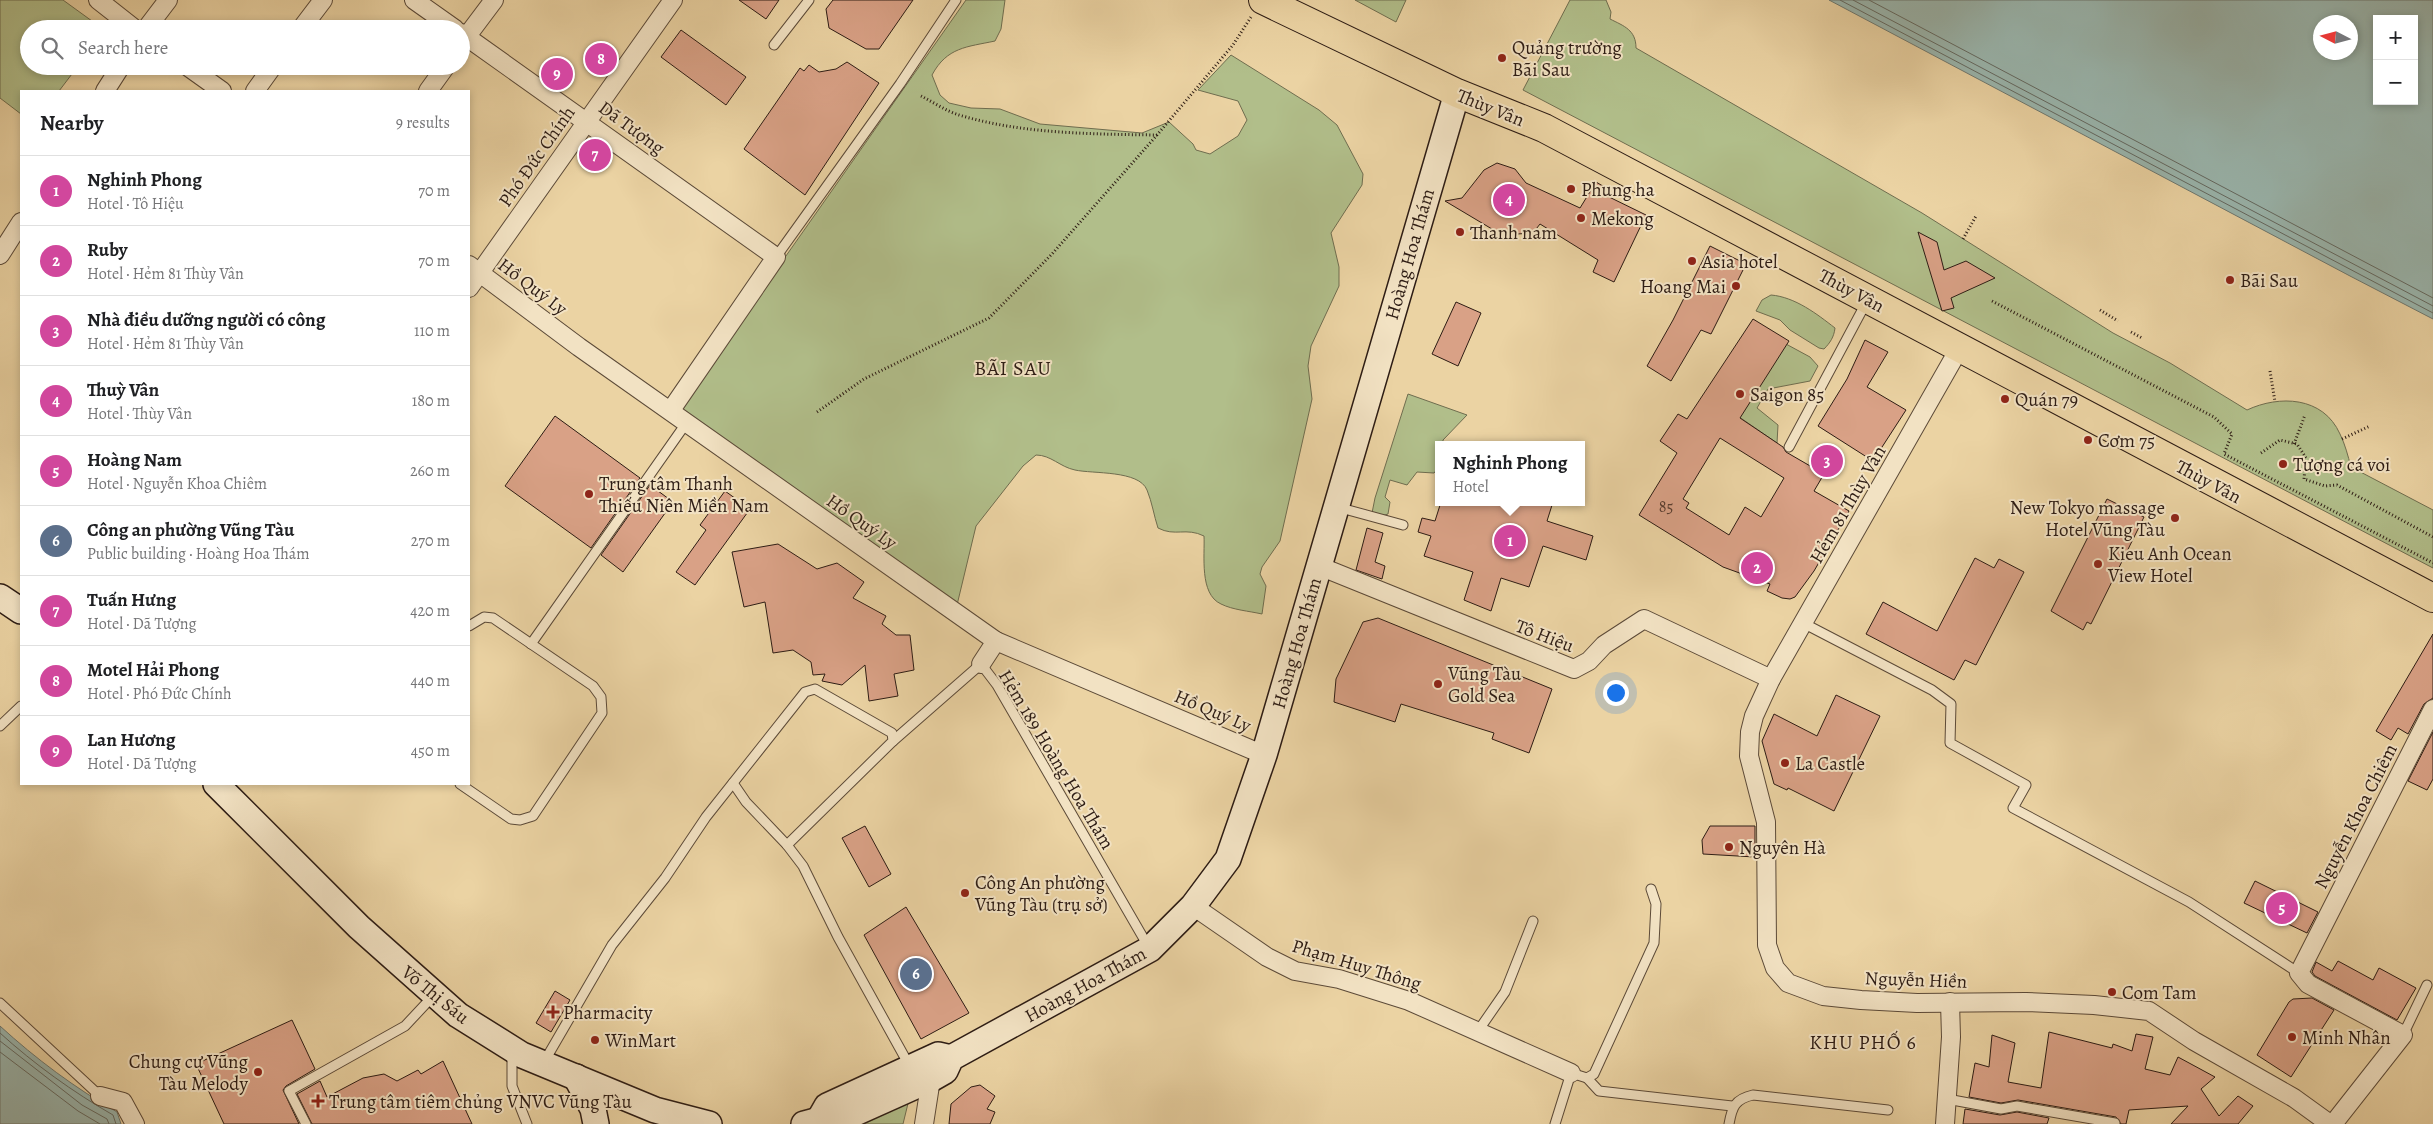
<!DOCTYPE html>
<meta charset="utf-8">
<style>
:root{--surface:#fff;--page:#f6f6f6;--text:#202124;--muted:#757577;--line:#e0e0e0;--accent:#8f2418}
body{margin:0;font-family:Alegreya,serif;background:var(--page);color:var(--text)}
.controls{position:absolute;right:15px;top:15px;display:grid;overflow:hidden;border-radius:0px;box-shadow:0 2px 8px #0003}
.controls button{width:45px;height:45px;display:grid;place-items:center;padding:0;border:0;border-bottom:1px solid var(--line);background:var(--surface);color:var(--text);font:25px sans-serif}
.compass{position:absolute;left:2313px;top:15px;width:45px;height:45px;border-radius:50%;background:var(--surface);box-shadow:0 2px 8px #0003;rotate:276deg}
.you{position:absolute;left:1615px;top:692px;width:18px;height:18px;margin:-12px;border:4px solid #fff;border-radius:50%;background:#1a73e8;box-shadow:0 0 0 8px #1a73e833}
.badge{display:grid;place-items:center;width:32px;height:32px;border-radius:50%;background:var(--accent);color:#fff;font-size:16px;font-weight:700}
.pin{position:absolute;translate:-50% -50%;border:2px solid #fff;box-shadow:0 1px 5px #0006}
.popup{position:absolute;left:1435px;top:441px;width:150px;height:65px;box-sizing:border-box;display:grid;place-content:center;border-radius:0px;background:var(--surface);filter:drop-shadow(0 1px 4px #0005);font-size:16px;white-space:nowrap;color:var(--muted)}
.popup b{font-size:19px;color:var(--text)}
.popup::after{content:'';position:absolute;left:50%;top:100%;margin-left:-10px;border:10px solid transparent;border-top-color:var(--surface)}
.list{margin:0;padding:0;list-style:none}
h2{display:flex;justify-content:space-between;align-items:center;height:65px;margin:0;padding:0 20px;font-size:21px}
h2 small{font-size:16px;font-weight:400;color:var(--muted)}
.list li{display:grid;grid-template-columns:32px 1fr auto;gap:15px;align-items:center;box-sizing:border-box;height:70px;padding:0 20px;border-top:1px solid var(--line)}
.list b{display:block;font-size:19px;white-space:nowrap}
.list p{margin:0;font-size:16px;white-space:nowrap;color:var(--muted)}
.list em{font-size:16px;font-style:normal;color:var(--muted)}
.icon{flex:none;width:28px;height:28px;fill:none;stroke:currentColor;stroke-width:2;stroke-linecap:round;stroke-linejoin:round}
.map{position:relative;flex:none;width:2433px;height:1124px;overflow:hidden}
.search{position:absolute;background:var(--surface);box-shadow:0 2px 8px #0003;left:20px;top:20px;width:450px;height:55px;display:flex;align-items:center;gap:12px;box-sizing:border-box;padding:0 18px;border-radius:28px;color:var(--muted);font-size:19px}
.panel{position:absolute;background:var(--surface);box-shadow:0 2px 8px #0003;left:20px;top:90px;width:450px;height:695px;border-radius:0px}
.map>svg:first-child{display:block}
.green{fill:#b1be8a;stroke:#6f6d4f}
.water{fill:#9ab6ae;stroke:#6e7870;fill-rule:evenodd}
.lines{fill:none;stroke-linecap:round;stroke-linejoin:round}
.shore{stroke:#646961;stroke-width:1}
.building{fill:#d9a186;stroke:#2d1c14;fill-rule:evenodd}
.lane-casing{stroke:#5c4a38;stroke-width:11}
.street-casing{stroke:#5c4a38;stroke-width:20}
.secondary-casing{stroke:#2d1c14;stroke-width:28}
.primary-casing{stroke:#2d1c14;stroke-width:30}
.path{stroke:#2d1c14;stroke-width:3;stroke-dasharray:1 2.5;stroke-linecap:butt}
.lane{stroke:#f2e2c3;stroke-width:9}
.street{stroke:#f2e2c3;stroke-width:18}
.secondary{stroke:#f2e2c3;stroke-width:25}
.primary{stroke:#ebd3a3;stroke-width:28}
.poi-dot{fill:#8f2418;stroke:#f2e2c3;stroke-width:2}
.labels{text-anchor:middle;stroke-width:4;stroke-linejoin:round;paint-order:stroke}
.number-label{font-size:16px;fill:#583d30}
.poi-label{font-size:19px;fill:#2d1c14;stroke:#f2e2c3;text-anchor:start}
.street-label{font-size:19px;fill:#2d1c14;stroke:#f2e2c3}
.neighbourhood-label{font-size:20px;letter-spacing:1px;fill:#2d1c14;stroke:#f2e2c3}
</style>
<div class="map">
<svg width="2433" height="1124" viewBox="0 0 2433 1124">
<rect width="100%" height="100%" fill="#ebd3a3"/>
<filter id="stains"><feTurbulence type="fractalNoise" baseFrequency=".004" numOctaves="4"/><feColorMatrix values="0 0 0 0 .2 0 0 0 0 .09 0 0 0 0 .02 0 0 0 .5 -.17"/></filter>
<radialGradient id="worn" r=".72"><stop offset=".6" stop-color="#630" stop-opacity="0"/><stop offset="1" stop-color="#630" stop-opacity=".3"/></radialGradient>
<g class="green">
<path d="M0,0H63L103,29H29V66H78L59,91H21V114L0,98Z"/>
<path d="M966,0H1005L1001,29L995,41C967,47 947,47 932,75L940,95L949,103L971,108L1000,109L1040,124L1142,133L1169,122L1193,144L1196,150L1210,154L1238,136L1247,120L1238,101L1198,90L1231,55L1319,110L1337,125L1363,174L1362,185L1331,233L1339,267V286L1311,346L1308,366L1312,399L1280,541L1262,567L1260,574L1266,586L1262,614C1249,611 1233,610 1221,604C1199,594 1205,555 1204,536C1186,527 1175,537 1158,528C1154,516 1152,502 1147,490C1139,470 1093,474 1075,470C1060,467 1051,455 1036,455L1023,466L976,526L957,605L679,408Z"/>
<path d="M1355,0H1406L1396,22Z"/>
<path d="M1570,0H1606L1611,12L1610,19C1624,26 1636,30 1636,48L1922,213L2113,333L2170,363L2247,410C2279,395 2323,396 2340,434C2345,444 2348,456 2351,467L2433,510V568L1523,90Z"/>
<path d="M1771,295C1795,297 1817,314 1835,328C1834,337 1830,343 1824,349L1819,348L1790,330L1780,320L1756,311L1762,300Z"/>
<path d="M1786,344L1810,357L1818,366L1810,381L1768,389L1757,408L1778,425L1777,443L1729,410Z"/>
<path d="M1408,394L1467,415L1443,440V445H1439V467L1434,473L1417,472L1407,485L1390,480L1385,497L1390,502L1388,514L1378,517L1372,513L1375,498Z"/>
<path d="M912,1087L903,1124H832Z"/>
</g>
<g class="water">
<path d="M1829,0H2433V319L2350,276ZM2377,19H2414V101H2377ZM2320,22H2350V52H2320Z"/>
<path d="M0,1026C36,1059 75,1088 117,1112L121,1124H0Z"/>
</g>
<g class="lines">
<g class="shore">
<path d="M1840,0L2433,313"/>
<path d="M1853,0L2433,306"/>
<path d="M1869,0L2433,298"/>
<path d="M0,1033C34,1064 73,1092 113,1115L116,1124"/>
<path d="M0,1041L82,1105L107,1119L109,1124"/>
<path d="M0,1052L78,1111L100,1124"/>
</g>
</g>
<g class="building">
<path d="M739,0H779L766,19Z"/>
<path d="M833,0H913L879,49H866L829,28L826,9Z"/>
<path d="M681,30L746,77L726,105L661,57Z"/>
<path d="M847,62L879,83L805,195L744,149L800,68L804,71L809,65L819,72L836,69Z"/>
<path d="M1497,163L1515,169L1526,183L1580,208L1596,182L1608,189L1605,195L1646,215L1614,282L1593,272L1598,260L1540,224L1533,233L1502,235L1445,201L1462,198L1484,170Z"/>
<path d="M1918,232L1937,242L1944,270L1966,261L1995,278L1951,298L1954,308L1942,311Z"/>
<path d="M1710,246L1746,264L1711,334L1701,330L1671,381L1647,366L1673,320Z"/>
<path d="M1456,302L1481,313L1458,366L1432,354Z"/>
<path d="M1753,319L1789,341L1740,418L1783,447L1786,452L1824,474L1814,491L1849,511L1814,571L1795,597L1790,599L1782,598L1767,591L1770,584L1723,567L1639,515L1677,453L1660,441L1678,414L1687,419ZM1720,438L1784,478L1761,517L1745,507L1729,535L1686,508L1689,503L1683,499Z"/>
<path d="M1865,340L1888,352L1867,387L1906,410L1873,461L1818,426L1847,379Z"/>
<path d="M555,416L640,478L591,548L505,486Z"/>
<path d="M650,485L673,502L623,572L601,555Z"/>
<path d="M725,491L750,509L695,585L676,572L706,530L700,525Z"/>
<path d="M2107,499L2144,517L2091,624L2087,622L2083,630L2051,611Z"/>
<path d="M1441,502H1553L1547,521L1593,536L1586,560L1543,546L1529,587L1501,578L1491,611L1464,600L1473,572L1424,556L1431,536L1418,532L1422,518L1435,521Z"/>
<path d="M1367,528L1383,533L1375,562L1385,566L1382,579L1356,570Z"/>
<path d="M778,544L817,569L837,563L864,582L853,598L886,616L882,624L896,635H910L914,670L894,674L898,696L869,701L865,665L842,685L822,681L825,674L813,675L811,662L793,650L773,653L765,602L744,607L732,552Z"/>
<path d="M1975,558L1994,568L1999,559L2024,572L1976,665L1965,660L1954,680L1866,634L1883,602L1937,631Z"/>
<path d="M1378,618L1552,689L1529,753L1492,739L1494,733L1401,704L1395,722L1334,702L1336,679L1363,622Z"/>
<path d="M2433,634V698L2424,704L2408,734L2398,728L2391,740L2376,731Z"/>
<path d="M1836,695L1880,716L1834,811L1788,788L1787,790L1774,784L1762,741L1774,714L1817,736Z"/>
<path d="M2433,732V779L2427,790L2408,781Z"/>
<path d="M865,826L891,874L869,887L842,838Z"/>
<path d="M1710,826H1755V857L1703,854L1702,840Z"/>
<path d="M2255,881L2318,912L2307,933L2244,903Z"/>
<path d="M906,907L969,1013L921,1039L864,935Z"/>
<path d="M2338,961L2373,980L2379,968L2416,988L2397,1020L2315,976L2312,972L2316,962L2332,971Z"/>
<path d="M555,991L570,1000L551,1032L536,1023Z"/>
<path d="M2312,998L2334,1010L2291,1077L2257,1055L2289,1002L2293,999Z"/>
<path d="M292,1020L315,1069L286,1086L283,1090L299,1124H224L196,1064Z"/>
<path d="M2049,1032L2112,1048L2113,1044L2132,1051L2136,1034L2153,1037L2145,1069L2170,1075L2178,1057L2215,1077L2201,1089L2219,1116L2238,1096L2253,1106L2238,1124H2171L2188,1106L2129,1110L2126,1124H2121L2116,1117L2018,1100L2001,1103L1969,1097L1975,1063L1989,1067L1992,1035L2015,1043L2008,1082L2041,1088Z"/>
<path d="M443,1061L472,1124H312L297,1094L320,1081L327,1097L363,1078L384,1074L397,1081L418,1070L421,1074Z"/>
<path d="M980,1085L995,1096L987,1109L995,1112L990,1124H949L951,1104L971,1087Z"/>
<path d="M1965,1109L2000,1115L2017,1112L2049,1118L2047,1124H1963Z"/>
</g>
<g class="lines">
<g class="lane-casing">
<g id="lane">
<path d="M774,45L809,0"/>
<path d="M776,257L900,84L956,0"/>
<path d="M1789,447L1867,301"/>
<path d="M1337,507L1403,525"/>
<path d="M1803,623L1932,690L1951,704L1950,743L2026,785L2013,808L2189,902L2299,973"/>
<path d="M531,644L687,422"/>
<path d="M0,726L21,706"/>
<path d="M893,741L981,664L997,685L1148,946"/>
<path d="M733,783L746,802L787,845L803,866L838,937L909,1065"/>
<path d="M460,784L511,819L520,820L533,816L602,713L601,697L593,686L493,618L484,617L469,626"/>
<path d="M0,1003L100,1096"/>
<path d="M1478,1031L1505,992L1533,921"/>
<path d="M2403,1035L2427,985"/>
<path d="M512,1052V1086L527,1124"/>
<path d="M544,1062L612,945L665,878L706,817L805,692L815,689L892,733L893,741L787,845"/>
<path d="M1587,1078L1599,1091L1732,1106"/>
<path d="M1947,1099L2001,1109L2017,1106L2115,1123"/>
<path d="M306,1124L289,1091L405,1026L434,995"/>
<path d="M1555,1124L1571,1073L1587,1078L1594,1074L1654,943L1656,904L1651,889"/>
<path d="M1729,1124C1732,1107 1735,1099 1753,1095L1888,1110"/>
</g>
</g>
<g class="street-casing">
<g id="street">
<path d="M98,0L135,29"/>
<path d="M414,0L455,29"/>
<path d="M146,29L168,0"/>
<path d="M301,29L323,0"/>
<path d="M461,33L776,257L671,410"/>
<path d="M461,44L494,0"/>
<path d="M187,66L222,91"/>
<path d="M105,91L121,66"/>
<path d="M255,91L273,66"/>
<path d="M428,91L446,66"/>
<path d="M0,255L21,222"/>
<path d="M469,265L579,347L996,641L1264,755"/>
<path d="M469,288L673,0"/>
<path d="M1959,349L1771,679L1754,716L1750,732L1749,756L1766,822L1767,945L1775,968L1788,983L1823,996L1861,1000L1917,1003L2026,1002L2094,1005L2149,1011L2194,1041L2294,1098L2330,1124"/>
<path d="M1319,566L1574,669L1589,661L1604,645L1644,619L1771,679"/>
<path d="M981,664L996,641"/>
<path d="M1193,906L1267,957L1295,971L1339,979L1409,1001L1571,1073"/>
<path d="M100,1096L123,1102L135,1124"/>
<path d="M924,1124L931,1079"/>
<path d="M1945,1124L1951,1037L1950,1002"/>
<path d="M2333,1124L2403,1035L2308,984L2299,973L2433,709"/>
</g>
</g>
<g class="secondary-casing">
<g id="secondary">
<path d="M0,597L21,611"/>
<path d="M216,784L359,927L458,1015L522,1055L655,1110L709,1124"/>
<path d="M576,1077L593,1109L596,1124"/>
<path d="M819,1120L827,1106L938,1055L951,1058"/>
<path d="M804,1124L819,1120L833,1123L931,1079L945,1071L951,1058L1150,949L1193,906L1228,859L1264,755L1457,93"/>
</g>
</g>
<g class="primary-casing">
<path id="primary" d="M1263,0L1457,93L1544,128L2433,598"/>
</g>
<g class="path">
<path d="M921,96C933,102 946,111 959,115C1022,134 1091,134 1157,135"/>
<path d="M1963,239L1976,216"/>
<path d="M1992,301L2214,417L2232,434L2224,454L2433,563"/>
<path d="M2100,310L2118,321"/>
<path d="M2131,332L2142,338"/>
<path d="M2270,371L2275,402"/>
<path d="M817,412L864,379L989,318L1052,254L1157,135L1233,45L1251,17"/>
<path d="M2342,439L2370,426"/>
<path d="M2294,444L2305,415"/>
<path d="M2261,453L2280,440L2297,444L2306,458L2304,479L2325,486L2337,485L2433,537"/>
</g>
<use href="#lane" class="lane"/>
<use href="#street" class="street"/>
<use href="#secondary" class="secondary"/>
<use href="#primary" class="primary"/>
</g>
<g class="poi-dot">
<circle cx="1502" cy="58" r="5"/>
<circle cx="1571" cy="189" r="5"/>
<circle cx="1581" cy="218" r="5"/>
<circle cx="1460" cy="232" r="5"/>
<circle cx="1692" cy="261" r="5"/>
<circle cx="2230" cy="280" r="5"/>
<circle cx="1736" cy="286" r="5"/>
<circle cx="1740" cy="394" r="5"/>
<circle cx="2005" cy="399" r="5"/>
<circle cx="2088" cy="440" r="5"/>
<circle cx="2283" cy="464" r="5"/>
<circle cx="589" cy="494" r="5"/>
<circle cx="2175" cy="518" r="5"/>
<circle cx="2098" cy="564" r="5"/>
<circle cx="1438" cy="684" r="5"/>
<circle cx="1785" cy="763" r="5"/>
<circle cx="1729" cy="847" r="5"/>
<circle cx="965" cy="893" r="5"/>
<circle cx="2112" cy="992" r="5"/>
<path d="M550.5 1004.5h5v5h5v5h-5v5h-5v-5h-5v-5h5z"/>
<circle cx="2292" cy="1037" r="5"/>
<circle cx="595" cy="1040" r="5"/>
<circle cx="258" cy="1072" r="5"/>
<path d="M315.5 1093.5h5v5h5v5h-5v5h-5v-5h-5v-5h5z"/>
</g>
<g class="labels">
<g class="number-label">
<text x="1666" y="512">85</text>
</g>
<g class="poi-label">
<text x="1512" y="54">Quảng trường<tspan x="1512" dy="22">Bãi Sau</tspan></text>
<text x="1581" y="196">Phung ha</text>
<text x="1591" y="225">Mekong</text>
<text x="1470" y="239">Thanh nam</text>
<text x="1702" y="268">Asia hotel</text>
<text x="2240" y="287">Bãi Sau</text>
<text x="1726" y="293" text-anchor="end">Hoang Mai</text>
<text x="1750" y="401">Saigon 85</text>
<text x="2015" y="406">Quán 79</text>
<text x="2098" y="447">Cơm 75</text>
<text x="2293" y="471">Tượng cá voi</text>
<text x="599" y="490">Trung tâm Thanh<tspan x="599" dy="22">Thiếu Niên Miền Nam</tspan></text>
<text x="2165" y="514" text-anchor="end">New Tokyo massage<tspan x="2165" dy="22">Hotel Vũng Tàu</tspan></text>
<text x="2108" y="560">Kieu Anh Ocean<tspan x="2108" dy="22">View Hotel</tspan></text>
<text x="1448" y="680">Vũng Tàu<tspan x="1448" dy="22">Gold Sea</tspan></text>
<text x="1795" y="770">La Castle</text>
<text x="1739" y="854">Nguyên Hà</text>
<text x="975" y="889">Công An phường<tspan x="975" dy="22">Vũng Tàu (trụ sở)</tspan></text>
<text x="2122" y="999">Com Tam</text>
<text x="563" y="1019">Pharmacity</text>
<text x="2302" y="1044">Minh Nhân</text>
<text x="605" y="1047">WinMart</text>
<text x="248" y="1068" text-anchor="end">Chung cư Vũng<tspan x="248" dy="22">Tàu Melody</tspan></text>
<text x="329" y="1108">Trung tâm tiêm chủng VNVC Vũng Tàu</text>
</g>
<g class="street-label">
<text transform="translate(1491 107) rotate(22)" y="7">Thùy Vân</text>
<text transform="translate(632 127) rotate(36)" y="7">Dã Tượng</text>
<text transform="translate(536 156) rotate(-55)" y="7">Phó Đức Chính</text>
<text transform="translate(1409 254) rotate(-74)" y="7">Hoàng Hoa Thám</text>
<text transform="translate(533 286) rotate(37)" y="7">Hồ Quý Ly</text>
<text transform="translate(1852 290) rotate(28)" y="7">Thùy Vân</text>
<text transform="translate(2209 481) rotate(28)" y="7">Thùy Vân</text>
<text transform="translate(1847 504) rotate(-60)" y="7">Hẻm 81 Thùy Vân</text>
<text transform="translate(862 521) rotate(35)" y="7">Hồ Quý Ly</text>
<text transform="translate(1545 635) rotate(21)" y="7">Tô Hiệu</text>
<text transform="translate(1296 643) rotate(-74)" y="7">Hoàng Hoa Thám</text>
<text transform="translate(1213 710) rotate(23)" y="7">Hồ Quý Ly</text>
<text transform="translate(1057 759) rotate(59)" y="7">Hẻm 189 Hoàng Hoa Thám</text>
<text transform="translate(2355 816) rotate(-63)" y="7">Nguyễn Khoa Chiêm</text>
<text transform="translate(1357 964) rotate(17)" y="7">Phạm Huy Thông</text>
<text transform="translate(1916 979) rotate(2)" y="7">Nguyễn Hiền</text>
<text transform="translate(1085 984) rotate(-29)" y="7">Hoàng Hoa Thám</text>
<text transform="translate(436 994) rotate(39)" y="7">Võ Thị Sáu</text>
</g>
<g class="neighbourhood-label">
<text x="1013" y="375">BÃI SAU</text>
<text x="1863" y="1049">KHU PHỐ 6</text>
</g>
</g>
<rect width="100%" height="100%" filter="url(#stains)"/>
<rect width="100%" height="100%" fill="url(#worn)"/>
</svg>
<div class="controls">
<button>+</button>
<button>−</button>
</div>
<svg class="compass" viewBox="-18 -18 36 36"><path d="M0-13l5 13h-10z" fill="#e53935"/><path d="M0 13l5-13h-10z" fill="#757577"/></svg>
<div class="you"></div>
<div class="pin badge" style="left:1510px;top:541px;background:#d1479c">1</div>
<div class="popup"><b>Nghinh Phong</b>Hotel</div>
<div class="pin badge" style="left:1757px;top:568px;background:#d1479c">2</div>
<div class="pin badge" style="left:1827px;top:461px;background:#d1479c">3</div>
<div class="pin badge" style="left:1509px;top:200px;background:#d1479c">4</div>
<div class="pin badge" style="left:2282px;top:908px;background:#d1479c">5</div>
<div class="pin badge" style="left:916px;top:974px;background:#5c6f8a">6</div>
<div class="pin badge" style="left:595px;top:155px;background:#d1479c">7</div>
<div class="pin badge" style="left:601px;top:59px;background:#d1479c">8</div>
<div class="pin badge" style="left:557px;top:74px;background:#d1479c">9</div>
<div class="search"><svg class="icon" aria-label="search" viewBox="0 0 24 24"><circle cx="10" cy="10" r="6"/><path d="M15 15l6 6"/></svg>Search here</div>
<section class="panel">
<h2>Nearby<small>9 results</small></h2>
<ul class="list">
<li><span class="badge" style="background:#d1479c">1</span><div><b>Nghinh Phong</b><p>Hotel · Tô Hiệu</p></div><em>70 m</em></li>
<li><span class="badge" style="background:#d1479c">2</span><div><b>Ruby</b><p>Hotel · Hẻm 81 Thùy Vân</p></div><em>70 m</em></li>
<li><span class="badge" style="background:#d1479c">3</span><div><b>Nhà điều dưỡng người có công</b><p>Hotel · Hẻm 81 Thùy Vân</p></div><em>110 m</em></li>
<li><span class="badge" style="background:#d1479c">4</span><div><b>Thuỳ Vân</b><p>Hotel · Thùy Vân</p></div><em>180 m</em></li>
<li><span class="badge" style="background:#d1479c">5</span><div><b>Hoàng Nam</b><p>Hotel · Nguyễn Khoa Chiêm</p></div><em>260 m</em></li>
<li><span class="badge" style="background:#5c6f8a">6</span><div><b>Công an phường Vũng Tàu</b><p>Public building · Hoàng Hoa Thám</p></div><em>270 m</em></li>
<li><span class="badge" style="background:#d1479c">7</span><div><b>Tuấn Hưng</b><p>Hotel · Dã Tượng</p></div><em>420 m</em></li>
<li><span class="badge" style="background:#d1479c">8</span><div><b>Motel Hải Phong</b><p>Hotel · Phó Đức Chính</p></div><em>440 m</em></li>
<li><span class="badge" style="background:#d1479c">9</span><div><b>Lan Hương</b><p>Hotel · Dã Tượng</p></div><em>450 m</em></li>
</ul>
</section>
</div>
